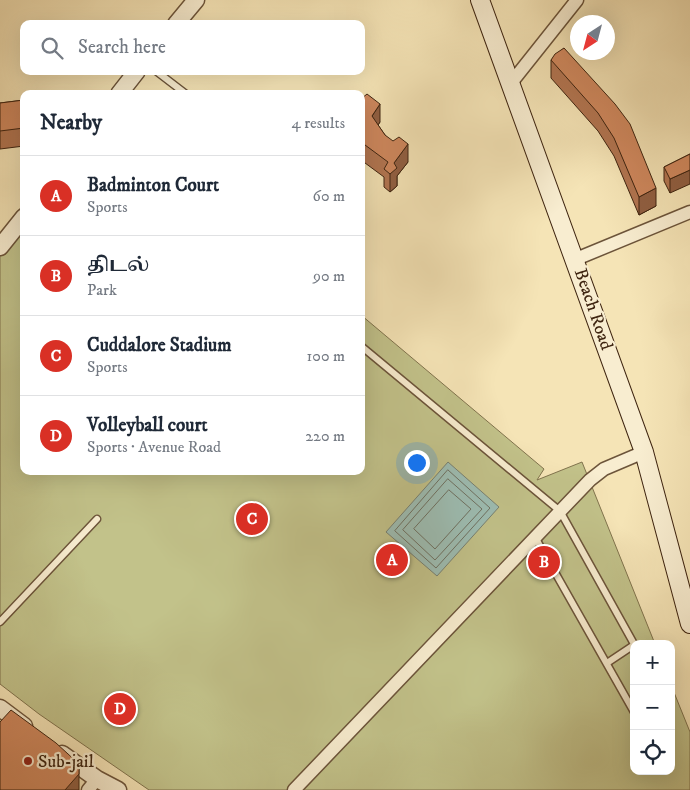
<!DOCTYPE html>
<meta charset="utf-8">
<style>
:root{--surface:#fff;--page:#f2f2f3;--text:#1f2937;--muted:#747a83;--line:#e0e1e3;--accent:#d93025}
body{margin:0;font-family:"IM FELL DW Pica","Noto Serif Tamil",serif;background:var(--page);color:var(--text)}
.controls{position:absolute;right:15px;bottom:15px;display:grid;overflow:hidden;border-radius:10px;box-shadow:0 5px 20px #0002}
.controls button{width:45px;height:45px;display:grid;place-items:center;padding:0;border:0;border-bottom:1px solid var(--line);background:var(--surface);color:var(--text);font:25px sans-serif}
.compass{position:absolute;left:570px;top:15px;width:45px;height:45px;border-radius:50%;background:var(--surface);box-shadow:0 5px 20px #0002;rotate:216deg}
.you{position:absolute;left:416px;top:462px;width:18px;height:18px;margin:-12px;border:4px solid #fff;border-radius:50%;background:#1a73e8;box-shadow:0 0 0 8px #1a73e833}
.badge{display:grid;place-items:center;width:32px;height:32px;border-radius:50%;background:var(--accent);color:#fff;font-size:16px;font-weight:700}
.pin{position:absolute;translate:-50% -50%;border:2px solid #fff;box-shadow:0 1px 5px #0006}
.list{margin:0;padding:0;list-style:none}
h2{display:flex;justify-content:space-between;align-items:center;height:65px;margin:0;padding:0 20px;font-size:21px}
h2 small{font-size:16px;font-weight:400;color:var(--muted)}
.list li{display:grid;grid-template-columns:32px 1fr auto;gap:15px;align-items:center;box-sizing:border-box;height:80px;padding:0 20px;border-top:1px solid var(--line)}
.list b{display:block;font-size:19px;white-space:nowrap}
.list p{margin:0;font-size:16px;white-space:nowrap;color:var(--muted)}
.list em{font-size:16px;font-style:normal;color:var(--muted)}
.icon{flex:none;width:28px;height:28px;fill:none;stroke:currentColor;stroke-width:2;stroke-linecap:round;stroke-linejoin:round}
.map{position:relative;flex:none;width:690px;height:790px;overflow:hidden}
.search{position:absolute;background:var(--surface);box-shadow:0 5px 20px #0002;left:20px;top:20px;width:345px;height:55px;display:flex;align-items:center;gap:12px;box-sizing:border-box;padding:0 18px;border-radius:10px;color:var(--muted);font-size:19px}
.panel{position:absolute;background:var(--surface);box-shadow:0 5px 20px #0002;left:20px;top:90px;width:345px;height:385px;border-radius:10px}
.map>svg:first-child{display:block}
.green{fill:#c2c28a;stroke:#80734d}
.water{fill:#9dbeb4;stroke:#778072}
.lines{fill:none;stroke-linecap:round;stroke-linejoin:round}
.shore{stroke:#6e7162;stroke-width:1}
.service-casing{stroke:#6c543a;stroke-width:9}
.minor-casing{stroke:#6c543a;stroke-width:15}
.tertiary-casing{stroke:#6c543a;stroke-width:19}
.secondary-casing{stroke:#3e2410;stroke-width:20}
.service{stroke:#f8edd0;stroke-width:6}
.minor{stroke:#f8edd0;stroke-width:12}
.tertiary{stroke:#f8edd0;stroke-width:16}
.secondary{stroke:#f8edd0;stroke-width:18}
.wall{fill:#b27551;stroke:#3e2410}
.shaded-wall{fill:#915f42;stroke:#3e2410}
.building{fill:#cf885e;stroke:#3e2410}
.poi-dot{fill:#8f2418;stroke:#f8edd0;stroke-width:2}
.labels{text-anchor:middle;stroke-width:4.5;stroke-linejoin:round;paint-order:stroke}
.street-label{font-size:18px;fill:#3e2410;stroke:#f8edd0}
.poi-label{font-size:18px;fill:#3e2410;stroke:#f8edd0;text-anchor:start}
</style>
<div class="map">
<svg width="690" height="790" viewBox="0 0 690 790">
<rect width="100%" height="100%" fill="#f5e4b6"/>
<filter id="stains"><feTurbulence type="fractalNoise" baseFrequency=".004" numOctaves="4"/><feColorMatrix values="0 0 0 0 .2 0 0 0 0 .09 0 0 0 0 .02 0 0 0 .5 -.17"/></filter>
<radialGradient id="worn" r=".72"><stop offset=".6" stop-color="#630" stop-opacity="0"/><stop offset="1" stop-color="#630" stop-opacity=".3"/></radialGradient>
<path class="green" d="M24,222V471H361V315L544,469L537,480L582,462L655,644H634V771H671V685L690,732V790H149L39,714L0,684V250Z"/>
<path class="water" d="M448,462L499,507L437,576L386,532Z"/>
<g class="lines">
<g class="shore">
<path d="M448,470L490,508L436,568L395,531Z"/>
<path d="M448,479L482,509L435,560L403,530Z"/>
<path d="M449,490L471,509L435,549L414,529Z"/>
</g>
<g class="service-casing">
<g id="service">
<path d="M156,71L186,94"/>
<path d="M361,346L560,511L634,644"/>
<path d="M535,537L634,712"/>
<path d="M0,622L97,519"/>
<path d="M607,663L634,645"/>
</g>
</g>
<g class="minor-casing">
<g id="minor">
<path d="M511,83L577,0"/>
<path d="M576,259L690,212"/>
<path d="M88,790L97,779"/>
<path d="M294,790L590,480L604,469L644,452"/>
</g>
</g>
<g class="tertiary-casing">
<g id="tertiary">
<path d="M176,24L196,0"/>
<path d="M119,94L137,71"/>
<path d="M0,247L24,217"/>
<path d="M0,708L24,726"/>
<path d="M62,754L97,779L118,790"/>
</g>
</g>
<g class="secondary-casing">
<path id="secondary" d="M480,0L644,452L690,624"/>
</g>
<use href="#service" class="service"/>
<use href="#minor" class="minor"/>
<use href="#tertiary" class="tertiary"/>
<use href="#secondary" class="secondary"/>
</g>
<g class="wall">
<path d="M564,48L656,206L639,215L614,156L598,131L551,78V60Z"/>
<path d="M361,99L380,122L378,125L385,135L408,162L397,176V186L390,192L384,187V177L361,160Z"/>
<path d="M24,100V146L0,149V103Z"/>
<path d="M690,154L670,193L664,181V167Z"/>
</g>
<g class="shaded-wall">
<path d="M380,104V122L372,134V116Z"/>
<path d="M408,144V162L397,176V186L390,192V174L394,163Z"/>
<path d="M690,170V184L670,193V179Z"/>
<path d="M656,188V206L639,215V197Z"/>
<path d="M79,764V790H65Z"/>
</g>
<g class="building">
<path d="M564,48L615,104L630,124L656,188L639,197L614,138L598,113L551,60L555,54Z"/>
<path d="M367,94L380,104L372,116L385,135L393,141L399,137L408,144L394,163L397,168L390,174L384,169L388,162L361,142V99Z"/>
<path d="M24,100V128L0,131V103Z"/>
<path d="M690,154V170L670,179L664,167Z"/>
<path d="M11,710L56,743L79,764V774L65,790H0V722Z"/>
</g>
<circle class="poi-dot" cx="28" cy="761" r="5"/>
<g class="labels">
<g class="street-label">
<text transform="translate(594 309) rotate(71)" y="6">Beach Road</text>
</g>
<g class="poi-label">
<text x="38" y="767">Sub-jail</text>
</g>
</g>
<rect width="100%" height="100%" filter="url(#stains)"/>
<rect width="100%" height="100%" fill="url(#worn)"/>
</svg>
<div class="controls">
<button>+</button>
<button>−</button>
<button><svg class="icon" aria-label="locate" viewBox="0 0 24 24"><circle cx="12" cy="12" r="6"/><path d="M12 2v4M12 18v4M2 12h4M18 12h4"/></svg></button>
</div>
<svg class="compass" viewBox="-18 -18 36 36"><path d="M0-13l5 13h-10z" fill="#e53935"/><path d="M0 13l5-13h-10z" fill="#747a83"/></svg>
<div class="you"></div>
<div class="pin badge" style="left:392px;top:560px">A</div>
<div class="pin badge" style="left:544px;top:562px">B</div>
<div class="pin badge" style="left:252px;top:519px">C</div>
<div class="pin badge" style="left:120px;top:709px">D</div>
<div class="search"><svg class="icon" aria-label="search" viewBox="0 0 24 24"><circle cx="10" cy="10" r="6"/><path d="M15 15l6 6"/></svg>Search here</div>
<section class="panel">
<h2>Nearby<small>4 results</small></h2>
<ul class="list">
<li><span class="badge">A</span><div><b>Badminton Court</b><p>Sports</p></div><em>60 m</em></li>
<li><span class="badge">B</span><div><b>திடல்</b><p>Park</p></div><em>90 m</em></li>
<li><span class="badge">C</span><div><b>Cuddalore Stadium</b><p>Sports</p></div><em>100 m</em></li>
<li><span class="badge">D</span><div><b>Volleyball court</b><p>Sports · Avenue Road</p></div><em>220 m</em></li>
</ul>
</section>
</div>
